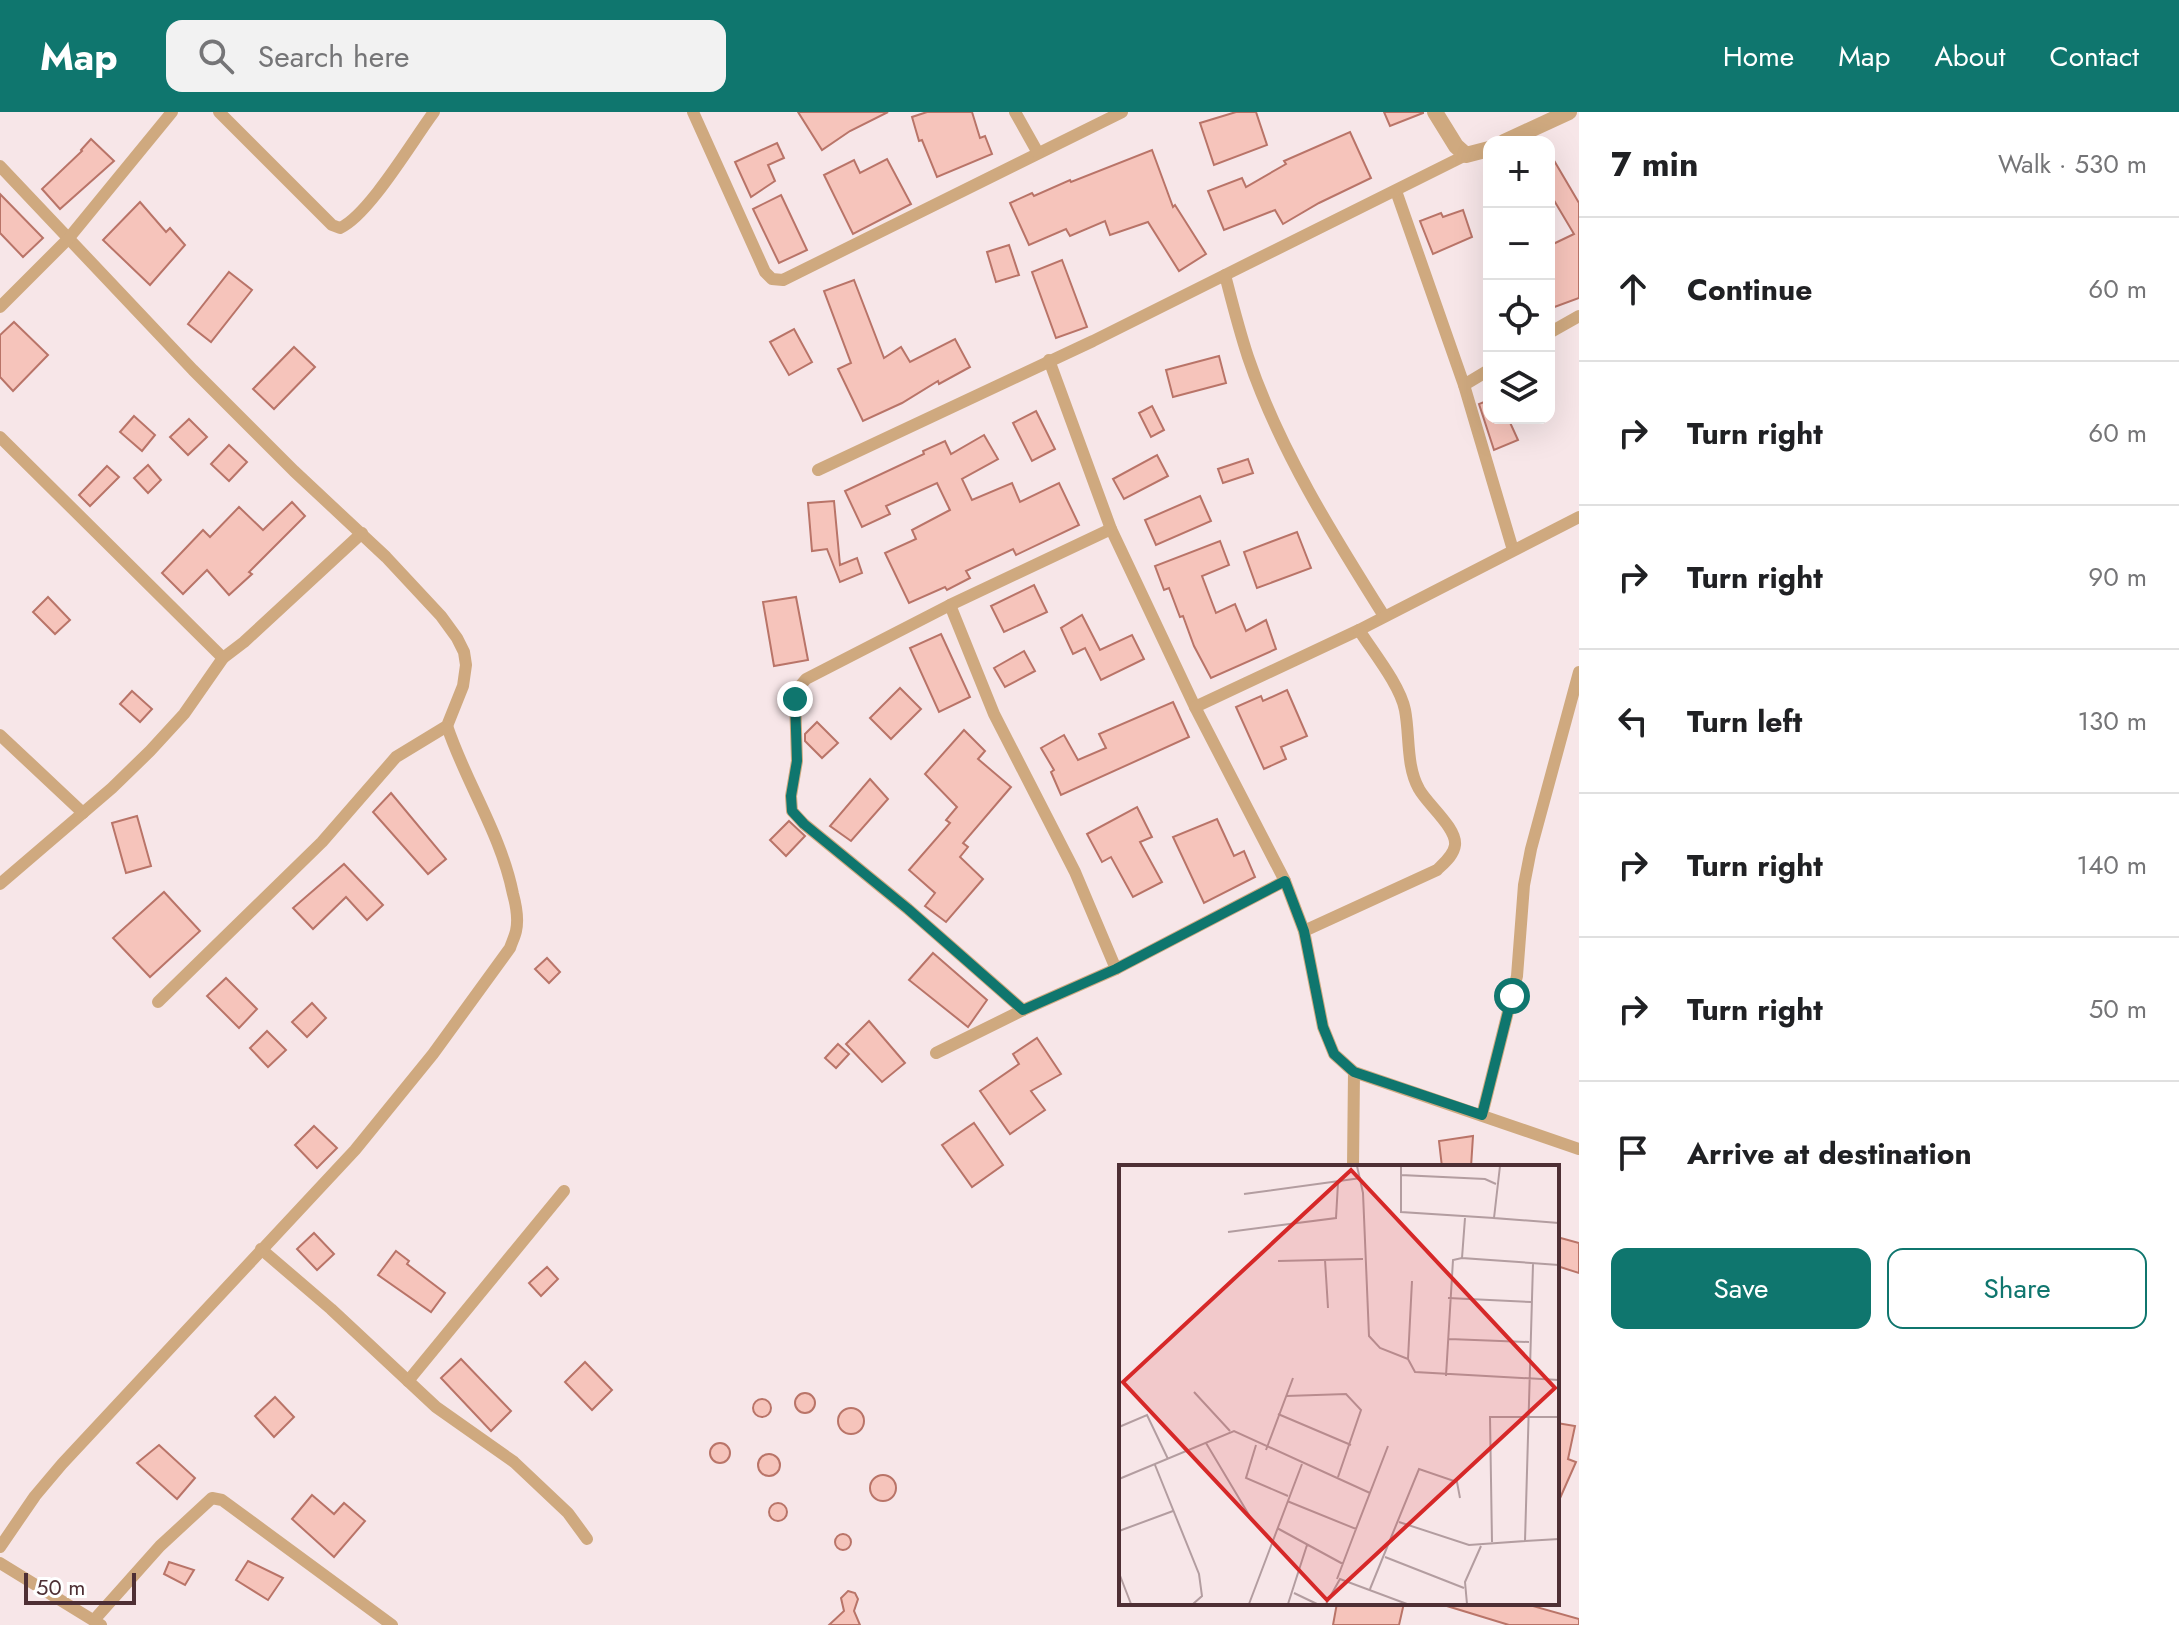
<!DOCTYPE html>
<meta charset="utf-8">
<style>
:root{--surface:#fff;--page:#f2f2f2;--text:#202124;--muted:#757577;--line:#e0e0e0;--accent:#0f766e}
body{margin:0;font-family:Jost,sans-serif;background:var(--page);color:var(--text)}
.controls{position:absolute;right:24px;top:24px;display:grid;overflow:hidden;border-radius:16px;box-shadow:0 8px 32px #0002}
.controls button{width:72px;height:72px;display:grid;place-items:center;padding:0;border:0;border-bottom:2px solid var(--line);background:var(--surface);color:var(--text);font:40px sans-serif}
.scale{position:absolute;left:24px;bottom:20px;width:112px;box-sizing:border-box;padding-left:8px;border:4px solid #4e2f34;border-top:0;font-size:22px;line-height:28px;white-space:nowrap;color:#4e2f34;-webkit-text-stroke:6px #fff;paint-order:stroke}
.stop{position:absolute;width:24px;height:24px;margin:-18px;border:6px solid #0f766e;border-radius:50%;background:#fff}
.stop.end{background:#0f766e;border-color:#fff;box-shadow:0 2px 8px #0008}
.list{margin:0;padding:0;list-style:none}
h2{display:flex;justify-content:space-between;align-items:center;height:104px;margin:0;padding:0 32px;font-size:34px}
h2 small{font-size:26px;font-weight:400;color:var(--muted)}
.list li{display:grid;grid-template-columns:52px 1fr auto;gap:24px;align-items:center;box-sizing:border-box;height:144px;padding:0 32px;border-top:2px solid var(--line)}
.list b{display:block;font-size:30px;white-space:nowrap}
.list em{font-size:26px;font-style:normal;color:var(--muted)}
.actions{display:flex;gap:16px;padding:24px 32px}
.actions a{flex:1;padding:18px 0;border:2px solid var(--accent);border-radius:16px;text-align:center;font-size:28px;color:var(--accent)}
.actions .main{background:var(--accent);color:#fff}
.icon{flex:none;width:44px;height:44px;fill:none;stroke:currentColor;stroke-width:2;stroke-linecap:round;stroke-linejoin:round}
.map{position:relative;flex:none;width:1579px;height:1513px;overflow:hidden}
header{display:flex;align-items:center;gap:48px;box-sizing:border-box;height:112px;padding:0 40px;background:var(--accent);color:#fff}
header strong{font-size:38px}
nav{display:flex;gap:44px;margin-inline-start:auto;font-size:28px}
.search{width:560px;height:72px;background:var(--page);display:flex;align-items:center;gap:20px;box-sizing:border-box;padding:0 28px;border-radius:16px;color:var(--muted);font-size:30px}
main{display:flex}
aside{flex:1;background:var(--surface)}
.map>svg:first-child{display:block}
.building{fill:#f6c4bb;stroke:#b97468;stroke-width:2}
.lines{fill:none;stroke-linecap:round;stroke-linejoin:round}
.minor{stroke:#cfa97f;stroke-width:12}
.tertiary{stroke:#cfa97f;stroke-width:16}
.route{stroke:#0f766e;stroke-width:10}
.inset-road{fill:none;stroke:#b39da0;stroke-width:2}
.view{fill:#d62828;fill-opacity:0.15;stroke:#d62828;stroke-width:4}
.inset-edge{fill:none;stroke:#4e2f34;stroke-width:4}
</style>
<header>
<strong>Map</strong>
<div class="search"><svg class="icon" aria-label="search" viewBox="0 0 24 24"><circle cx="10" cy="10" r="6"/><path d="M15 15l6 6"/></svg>Search here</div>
<nav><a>Home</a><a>Map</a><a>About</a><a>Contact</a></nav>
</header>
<main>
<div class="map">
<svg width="1579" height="1513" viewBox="0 0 1579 1513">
<rect width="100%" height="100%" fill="#f7e6e8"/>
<g class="building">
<path d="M798,0H888L850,19L822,38Z"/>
<path d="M927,0H972L980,26L985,24L992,42L937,65L922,28L919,29L912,5Z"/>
<path d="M1236,0H1256L1267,33L1214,53L1200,11Z"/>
<path d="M1384,0H1423V1L1390,14Z"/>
<path d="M1350,20L1371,66L1319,91L1283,112L1275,98L1224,118L1208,79L1242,66L1246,75L1286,52L1284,49Z"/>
<path d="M91,27L114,49L60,97L42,77L82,39L81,38Z"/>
<path d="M777,31L784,46L768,53L775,69L751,85L735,50Z"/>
<path d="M1152,38L1173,95L1175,93L1206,142L1179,159L1148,110L1110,123L1105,109L1070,124L1066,117L1029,133L1010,91L1032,81L1034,84L1070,68L1071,70Z"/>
<path d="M1549,40L1579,91V186L1549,197V134L1574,122L1549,80Z"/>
<path d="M887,47L911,92L853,122L824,63L854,48L860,61Z"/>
<path d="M0,82L43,126L23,145L0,121Z"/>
<path d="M781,83L807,138L779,151L753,97Z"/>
<path d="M140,90L166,120L170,116L185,133L150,173L103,128Z"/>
<path d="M1463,98L1472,125L1433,142L1420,109L1441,101L1443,105Z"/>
<path d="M1009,133L1019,163L996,170L987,140Z"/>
<path d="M1062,148L1087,215L1056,226L1032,160Z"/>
<path d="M229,160L252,178L211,230L188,212Z"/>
<path d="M854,168L884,246L901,235L910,250L955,227L970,255L939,272L938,269L902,291L863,309L838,257L851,251L824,179Z"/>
<path d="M14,210L48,243L13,279L0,265V223Z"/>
<path d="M794,217L812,250L789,263L770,230Z"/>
<path d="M294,235L315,255L274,297L253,277Z"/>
<path d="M1219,244L1226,271L1173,285L1166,258Z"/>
<path d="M1489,288V306H1508L1518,328L1494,338L1479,292Z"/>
<path d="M1152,294L1164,318L1151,325L1139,301Z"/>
<path d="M1036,299L1055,337L1032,349L1013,311Z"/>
<path d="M134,304L155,323L142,339L120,320Z"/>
<path d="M189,307L207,325L188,343L170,325Z"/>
<path d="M984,323L998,347L962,367L972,388L1012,371L1020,390L1059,371L1079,413L1016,443L1013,437L966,459L970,466L947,478L945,475L909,491L885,441L916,427L912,418L950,398L937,371L886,394L890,402L862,415L845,379L924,342L923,339L945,329L951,342Z"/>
<path d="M229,333L247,350L229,369L211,352Z"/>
<path d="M1157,343L1168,364L1124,387L1113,367Z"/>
<path d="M1248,347L1253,361L1223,371L1218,357Z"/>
<path d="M148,353L161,368L148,381L134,366Z"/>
<path d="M107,354L119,365L90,394L79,383Z"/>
<path d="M1200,384L1211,409L1156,433L1145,408Z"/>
<path d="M834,389L840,453L857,446L862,461L840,470L827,437L812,439L808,391Z"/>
<path d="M292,390L305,404L249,460L252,462L229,483L207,458L183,482L162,461L203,418L210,425L239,395L263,418Z"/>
<path d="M1297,420L1311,456L1257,476L1244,440Z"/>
<path d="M1220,429L1229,453L1202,464L1216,501L1235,492L1246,519L1266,508L1276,537L1211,566L1194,534L1183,504L1180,505L1169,476L1164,478L1155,454Z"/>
<path d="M1034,473L1047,500L1004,520L991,494Z"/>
<path d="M48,485L70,508L55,522L33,500Z"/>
<path d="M796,485L808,548L774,554L763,490Z"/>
<path d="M1082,503L1100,538L1132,523L1144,547L1101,568L1085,536L1073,542L1061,516Z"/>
<path d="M941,522L970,585L939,600L910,536Z"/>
<path d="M1024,539L1035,559L1005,575L994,556Z"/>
<path d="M900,576L921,597L891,627L870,606Z"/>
<path d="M1287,578L1307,624L1281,635L1286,647L1264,657L1236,595L1261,584L1263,589Z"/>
<path d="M132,579L152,597L140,610L120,592Z"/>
<path d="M1173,590L1189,625L1061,683L1051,660L1054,658L1041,636L1064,623L1078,648L1106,636L1099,622Z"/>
<path d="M817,610L838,631L822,646L805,629V622Z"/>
<path d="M964,618L985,639L978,647L1011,675L963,731L968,735L960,745L983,767L946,810L925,794L935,781L909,758L950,711L946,708L957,695L925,662Z"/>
<path d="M870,667L888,687L851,729L830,714Z"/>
<path d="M391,681L446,747L428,762L373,700Z"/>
<path d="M1137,695L1152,725L1140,730L1162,770L1133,785L1111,745L1102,750L1087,722Z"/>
<path d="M137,704L151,754L126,761L112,711Z"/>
<path d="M1217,707L1234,744L1244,739L1255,765L1204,791L1173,725Z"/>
<path d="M789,709L805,724L786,744L770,728Z"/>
<path d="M344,752L383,793L367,808L346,785L313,817L293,796Z"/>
<path d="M164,780L200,819L150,865L113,826Z"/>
<path d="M933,841L987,888L968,915L909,868Z"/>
<path d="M547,846L560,860L549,871L535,857Z"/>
<path d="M226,866L257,897L239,916L207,884Z"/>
<path d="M312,891L326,906L307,925L292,910Z"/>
<path d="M869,909L905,951L882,970L846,932Z"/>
<path d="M267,919L286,938L268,955L250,936Z"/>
<path d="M1037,926L1061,962L1031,979L1045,998L1010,1022L980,979L1019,952L1013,942Z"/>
<path d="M838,932L849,942L836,956L825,946Z"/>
<path d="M974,1011L1003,1053L972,1075L942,1033Z"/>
<path d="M314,1014L337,1036L317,1056L295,1033Z"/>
<path d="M1473,1024L1471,1055H1442L1439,1029Z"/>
<path d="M314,1121L334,1142L317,1158L297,1137Z"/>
<path d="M1557,1125L1579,1131V1161L1557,1154Z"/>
<path d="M396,1139L409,1149L407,1152L445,1181L431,1200L378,1163Z"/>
<path d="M547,1155L558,1167L541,1184L529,1171Z"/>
<path d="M461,1247L511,1299L491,1319L441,1266Z"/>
<path d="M585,1250L612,1278L592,1298L565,1270Z"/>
<circle cx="805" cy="1291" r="10"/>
<path d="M275,1285L294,1305L274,1325L255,1304Z"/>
<circle cx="762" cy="1296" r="9"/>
<circle cx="851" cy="1309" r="13"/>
<path d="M1557,1311L1575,1314L1568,1347L1576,1350L1557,1393Z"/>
<circle cx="720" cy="1341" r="10"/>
<path d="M159,1333L195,1366L177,1387L137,1351Z"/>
<circle cx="769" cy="1353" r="11"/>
<circle cx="883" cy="1376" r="13"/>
<path d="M312,1383L334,1402L344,1391L365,1409L334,1445L292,1407Z"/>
<circle cx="778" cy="1400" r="9"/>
<circle cx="843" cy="1430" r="8"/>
<path d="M248,1449L283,1466L268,1488L236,1468Z"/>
<path d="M169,1450L194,1458L185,1473L164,1462Z"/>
<path d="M848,1479L855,1481L858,1487L854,1499L860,1513H829L844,1499L841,1486Z"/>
<path d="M1337,1491H1404L1399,1513H1333Z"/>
<path d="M1448,1491H1522L1579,1507V1513H1509L1447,1494Z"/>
</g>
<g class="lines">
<g class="minor">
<path d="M219,0L332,113L340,116C369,103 413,28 434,0"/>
<path d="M693,0L765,160L772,167L783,168L1122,0"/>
<path d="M1015,0L1038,41"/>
<path d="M0,54L193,258L294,359L386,445L441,504L457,526L464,540L466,553L463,574L447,614L396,645L322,730L158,890"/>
<path d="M1396,79L1464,273L1513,438"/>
<path d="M1225,163L1466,43"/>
<path d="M0,195L68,127L172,0"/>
<path d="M1549,221L1579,204"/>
<path d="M1049,248L1111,417L1195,595L1285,769L1304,819L1323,915L1334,942L1354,960L1579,1037"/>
<path d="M1464,273L1489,258"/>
<path d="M0,325L223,546"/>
<path d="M818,358L1093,229L1225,163C1232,190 1239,218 1248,245C1279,337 1333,423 1384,504"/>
<path d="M950,493L994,602L1075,760L1116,857"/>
<path d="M1195,595L1359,518L1579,405"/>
<path d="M0,623L83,701"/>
<path d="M0,772L112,676L150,639L184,602L223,546L244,530L362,421"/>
<path d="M1304,819L1437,758C1444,751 1454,743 1455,733C1457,716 1427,692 1419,677C1406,654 1410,624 1405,598C1400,573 1373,540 1359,518"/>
<path d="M1023,898L908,797L804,712L792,699L791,684L797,649L795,587L796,579L806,567L950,493L1111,417"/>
<path d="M936,941L1023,898L1116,857L1285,769"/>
<path d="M1482,1003L1517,864L1524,773L1531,737L1579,560"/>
<path d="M1353,1055L1354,960"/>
<path d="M261,1137L331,1197L436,1295L514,1350L568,1401L587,1427"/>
<path d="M408,1269L564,1079"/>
<path d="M0,1435L35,1384L62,1352L355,1038L433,942L510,836C512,830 515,824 516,819C519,806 516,793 513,782C501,722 466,671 447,614"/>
<path d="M0,1451L101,1513"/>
<path d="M94,1508L160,1434L212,1386L222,1388L392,1513"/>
</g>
<g class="tertiary">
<path d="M1435,0L1456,34L1466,43L1489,37"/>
<path d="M1504,30L1569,0"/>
</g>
</g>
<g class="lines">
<path class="route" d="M795,587L797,649L791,684L792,699L804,712L908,797L1023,898L1116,857L1285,769L1304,819L1323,915L1334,942L1354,960L1482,1003L1512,884"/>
</g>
<g transform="translate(1119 1053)">
<rect width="440" height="440" fill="#f7e6e8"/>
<path class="inset-road" d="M238,1L244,28L250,171L261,183L289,194M282,1V10L366,14L377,19M381,1L375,53L440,58M282,10V47L375,53M125,29L242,13M346,53L343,93L440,100M439,58L440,16M109,67L217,53L219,18M206,95L209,143M159,96L244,94M293,116L289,194L296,207L440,215M329,133L412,137M330,174L410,177M327,211L334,95L343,93M75,227L111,266M167,231L227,229L242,245L219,312M159,249L232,280M0,262L28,250L49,294M87,278L133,355M137,280L127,313L169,331M147,285L174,213M36,300L80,409L83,431L74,439M0,314L115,266L251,328M168,336L237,364L269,281M280,357L350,380L406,376L414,99M158,363L224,399M0,366L54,346M406,376L440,374M373,377L371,252H440M266,392L345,423M0,408L12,439M218,414L237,364M251,424L300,304L338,317L341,333M175,428L198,439M130,439L183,299M169,439L188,380M207,439L221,414L288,439M348,439L346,417L362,381"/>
<path class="view" d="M232,5L436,223L208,435L4,217Z"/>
<rect width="440" height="440" class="inset-edge"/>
</g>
</svg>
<div class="controls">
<button>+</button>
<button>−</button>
<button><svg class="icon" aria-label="locate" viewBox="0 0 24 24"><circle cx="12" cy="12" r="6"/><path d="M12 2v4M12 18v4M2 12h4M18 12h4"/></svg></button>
<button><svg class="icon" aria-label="layers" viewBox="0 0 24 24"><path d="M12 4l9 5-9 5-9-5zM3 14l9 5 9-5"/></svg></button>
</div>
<div class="scale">50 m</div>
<div class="stop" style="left:1512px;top:884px"></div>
<div class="stop end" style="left:795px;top:587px"></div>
</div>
<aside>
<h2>7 min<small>Walk · 530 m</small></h2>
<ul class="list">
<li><svg class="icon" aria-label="ahead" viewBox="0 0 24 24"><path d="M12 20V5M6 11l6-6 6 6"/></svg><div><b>Continue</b></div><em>60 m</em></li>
<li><svg class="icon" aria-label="right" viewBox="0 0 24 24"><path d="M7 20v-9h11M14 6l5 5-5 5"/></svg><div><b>Turn right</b></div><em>60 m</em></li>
<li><svg class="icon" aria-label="right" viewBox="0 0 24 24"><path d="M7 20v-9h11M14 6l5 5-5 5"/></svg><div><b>Turn right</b></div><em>90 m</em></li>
<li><svg class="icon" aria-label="left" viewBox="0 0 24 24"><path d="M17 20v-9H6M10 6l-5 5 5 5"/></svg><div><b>Turn left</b></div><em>130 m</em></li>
<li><svg class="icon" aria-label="right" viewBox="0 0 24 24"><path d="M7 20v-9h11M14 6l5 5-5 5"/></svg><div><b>Turn right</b></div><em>140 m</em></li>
<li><svg class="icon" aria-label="right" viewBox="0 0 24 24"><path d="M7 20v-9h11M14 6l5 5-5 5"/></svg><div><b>Turn right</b></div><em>50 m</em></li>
<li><svg class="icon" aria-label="arrive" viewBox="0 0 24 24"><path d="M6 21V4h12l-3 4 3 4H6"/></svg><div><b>Arrive at destination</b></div></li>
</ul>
<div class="actions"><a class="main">Save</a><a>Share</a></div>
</aside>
</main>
